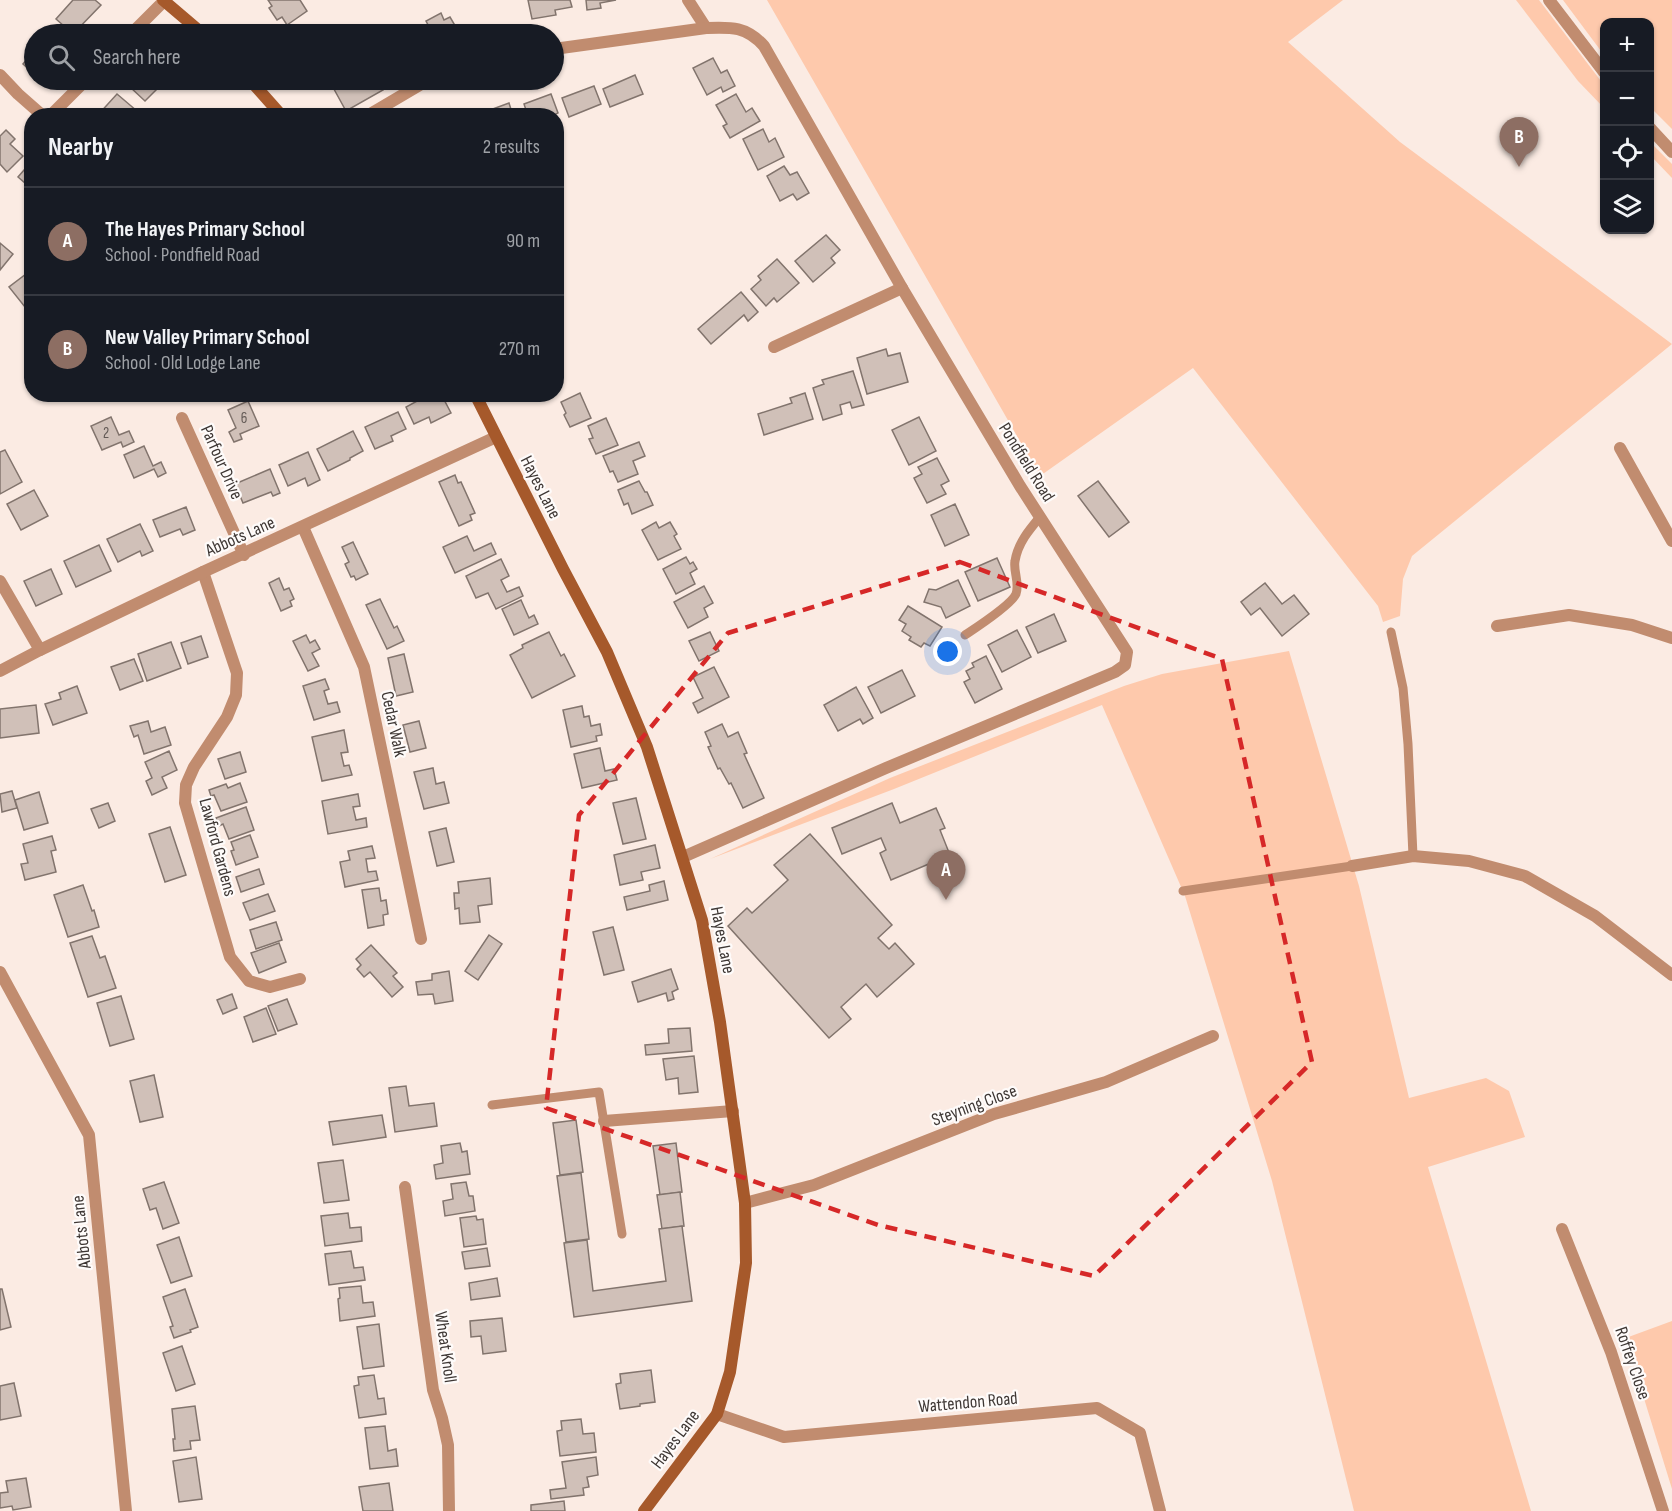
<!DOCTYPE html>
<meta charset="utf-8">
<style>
:root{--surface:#171b24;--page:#20242c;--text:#f1f3f6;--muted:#9ea1a6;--line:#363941;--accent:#0f766e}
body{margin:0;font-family:"Sofia Sans Condensed",sans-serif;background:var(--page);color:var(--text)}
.controls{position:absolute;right:18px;top:18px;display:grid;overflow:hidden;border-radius:12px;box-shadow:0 2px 4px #0004}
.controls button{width:54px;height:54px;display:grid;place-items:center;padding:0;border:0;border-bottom:2px solid var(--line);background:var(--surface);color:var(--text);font:30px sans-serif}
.you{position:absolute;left:948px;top:652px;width:21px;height:21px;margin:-15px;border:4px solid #fff;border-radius:50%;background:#1a73e8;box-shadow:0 0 0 9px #1a73e833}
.badge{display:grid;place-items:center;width:39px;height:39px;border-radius:50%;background:var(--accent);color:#fff;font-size:20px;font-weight:700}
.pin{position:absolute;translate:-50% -50px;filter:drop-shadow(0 2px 3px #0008)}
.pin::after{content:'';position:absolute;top:32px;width:21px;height:18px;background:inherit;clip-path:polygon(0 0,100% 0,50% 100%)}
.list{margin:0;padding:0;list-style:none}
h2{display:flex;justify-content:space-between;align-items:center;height:78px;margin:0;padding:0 24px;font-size:26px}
h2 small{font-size:20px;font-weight:400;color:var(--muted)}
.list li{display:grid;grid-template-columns:39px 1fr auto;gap:18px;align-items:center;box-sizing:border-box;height:108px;padding:0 24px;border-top:2px solid var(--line)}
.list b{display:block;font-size:22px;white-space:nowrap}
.list p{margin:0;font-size:20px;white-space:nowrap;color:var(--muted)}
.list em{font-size:20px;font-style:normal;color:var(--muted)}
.icon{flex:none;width:33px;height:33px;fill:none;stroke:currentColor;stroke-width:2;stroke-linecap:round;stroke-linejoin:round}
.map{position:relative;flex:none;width:1672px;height:1511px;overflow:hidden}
.search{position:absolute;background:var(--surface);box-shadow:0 2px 4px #0004;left:24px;top:24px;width:540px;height:66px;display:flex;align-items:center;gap:15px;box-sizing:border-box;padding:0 21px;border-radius:33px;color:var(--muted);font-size:22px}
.panel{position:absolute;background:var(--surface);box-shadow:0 2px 4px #0004;left:24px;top:108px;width:540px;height:294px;border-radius:24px}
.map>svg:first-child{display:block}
.green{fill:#fec9ac}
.building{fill:#d0c0b8;stroke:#82746d;stroke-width:1.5}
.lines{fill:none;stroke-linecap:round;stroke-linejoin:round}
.lane{stroke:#c18c6f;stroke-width:9}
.street{stroke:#c18c6f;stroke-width:12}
.secondary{stroke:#a6592b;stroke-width:12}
.marked{fill:none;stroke:#d62828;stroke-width:4.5;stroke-dasharray:12 8;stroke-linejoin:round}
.labels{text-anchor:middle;stroke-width:4.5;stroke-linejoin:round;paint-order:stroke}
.number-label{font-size:15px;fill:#625955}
.street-label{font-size:18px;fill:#3e3734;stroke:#fefbfa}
</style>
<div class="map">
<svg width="1672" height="1511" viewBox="0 0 1672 1511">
<rect width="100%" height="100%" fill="#fbebe3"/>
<g class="green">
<path d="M767,0H1343L1288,42L1400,142L1672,344L1412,556L1403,579L1400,616L1383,622L1378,606L1193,368L1040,476Z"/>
<path d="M1516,0H1539L1604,85V108L1578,81Z"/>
<path d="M1563,0H1672V129L1650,107V22H1604V55Z"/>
<path d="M1650,142L1672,164V178L1650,155Z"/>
<path d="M1289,651L1359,886L1409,1098L1486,1078L1509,1091L1525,1137L1428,1167L1531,1511H1354L1272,1181L1185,896L1102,705L894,789L710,859L890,778L1124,686L1162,674Z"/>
<path d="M1672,1321V1489L1642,1392L1623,1339Z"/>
</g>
<g class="building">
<path d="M73,0H95L101,5L73,34L56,19Z"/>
<path d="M268,0H300L307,11L287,25L282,17L277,20L269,8L272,6Z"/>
<path d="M528,0H570L572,7L555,10L556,15L532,19Z"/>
<path d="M586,0H616L600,3L601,8L587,10Z"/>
<path d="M441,13L444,20L450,17L460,34H433L426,21Z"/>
<path d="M34,51V74L23,64Z"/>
<path d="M713,58L721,73L727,70L735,86L723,92L721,87L707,95L693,68Z"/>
<path d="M635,75L643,94L610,107L603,89Z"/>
<path d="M137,80H166L145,101L130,87Z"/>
<path d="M329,80H361L365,87L377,80L383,90L346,111Z"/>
<path d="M594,86L601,104L569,117L562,98Z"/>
<path d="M117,94L137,111L133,116H97Z"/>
<path d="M551,94L558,113L552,116H528L524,104Z"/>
<path d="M736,94L746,112L752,108L760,121L730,138L723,126L727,124L716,105Z"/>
<path d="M509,103L513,116H483L482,113Z"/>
<path d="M763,129L769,142L775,138L784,157L758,170L743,139Z"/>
<path d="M6,130L15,139L10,144L23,156L7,172L0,164V136Z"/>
<path d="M31,162H32V189L18,177Z"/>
<path d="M784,166L790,175L797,172L809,193L797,200L793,194L780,201L767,176Z"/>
<path d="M826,235L840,250L831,258L835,263L813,282L795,261Z"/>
<path d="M0,243L13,254L0,270Z"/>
<path d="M777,259L799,283L777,302L774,298L766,306L751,289L761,280L758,276Z"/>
<path d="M26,274L32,282V302L25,307L9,287Z"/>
<path d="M741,292L758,312L748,321L744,315L711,344L698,329Z"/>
<path d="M886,349L888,356L900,353L908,382L867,394L857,358Z"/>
<path d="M853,371L864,405L852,408L850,402L840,405L842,414L823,420L813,388L824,384L822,380Z"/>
<path d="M580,393L591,418L570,427L564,415L566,413L561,402Z"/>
<path d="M805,393L813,419L764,435L758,414L792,403L790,398Z"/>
<path d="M430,394H441L451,413L431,423L429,417L414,424L406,407Z"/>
<path d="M248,401L259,426L240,434L242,439L234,442L229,432L236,428L228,410Z"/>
<path d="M398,412L406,429L391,436L393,441L375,449L365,427Z"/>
<path d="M111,417L119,435L129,431L134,442L123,447L121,442L102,450L91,426Z"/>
<path d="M919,417L936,451L909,465L892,430Z"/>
<path d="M606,418L618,445L596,454L589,439L593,438L588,426Z"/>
<path d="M353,431L363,451L350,458V460L328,471L317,449Z"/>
<path d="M639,442L645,456L633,461L638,474L618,482L613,471L610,472L603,456Z"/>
<path d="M144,446L153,466L161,462L166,473L158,477L154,469L134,478L124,455Z"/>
<path d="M5,450L22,482L0,494V452Z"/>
<path d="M308,452L320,480L308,486L305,478L288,486L279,465Z"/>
<path d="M937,458L949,481L941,485L946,494L927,503L914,478L922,474L918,467Z"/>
<path d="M270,469L280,493L273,496L271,492L243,503L235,484Z"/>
<path d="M455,475L458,483L461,482L475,513L470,515L472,520L459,526L439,482Z"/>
<path d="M639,481L645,492H647L653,505L632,514L628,503L624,505L618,490Z"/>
<path d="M1098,481L1129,522L1109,537L1078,496Z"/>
<path d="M34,490L48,516L21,530L7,504Z"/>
<path d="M955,504L969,535L945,546L931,515Z"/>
<path d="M186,507L195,530L183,535L180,529L160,537L153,520Z"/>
<path d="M656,522L659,528L670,522L677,534L674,536L681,549L658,560L642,530Z"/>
<path d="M140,524L153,551L142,556L140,551L118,562L107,539Z"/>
<path d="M467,536L474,551L491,543L496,554L455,573L443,547Z"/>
<path d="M353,542L368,574L356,580L354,576L351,577L345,564L349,562L342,547Z"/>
<path d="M99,545L111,571L76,587L64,561Z"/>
<path d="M686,557L690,564L693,562L697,569L690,573L695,584L676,594L663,569Z"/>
<path d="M997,558L1010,587L978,601L965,572Z"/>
<path d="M501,559L509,576L501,580L507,592L519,587L523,596L496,609L488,593L476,598L466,576Z"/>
<path d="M51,569L62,594L36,606L24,581Z"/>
<path d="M279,578L284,590L289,588L294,599L290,601L292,606L281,611L269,583Z"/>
<path d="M958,580L970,606L946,618L941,607L924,602L929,589L936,590Z"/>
<path d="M1265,583L1282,604L1294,595L1309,614L1282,636L1260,608L1251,615L1241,602Z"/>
<path d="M704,586L713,603L704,608L708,617L688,628L674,602Z"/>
<path d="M380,599L394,628L397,626L404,641L387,649L366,605Z"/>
<path d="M521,600L529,618L534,615L538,624L514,635L502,609Z"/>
<path d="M908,606L942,627L930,646L924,643L921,647L909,640L911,637L902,631L906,624L899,620Z"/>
<path d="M1054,614L1066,641L1038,653L1026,627Z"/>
<path d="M1017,630L1031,657L1002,672L988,645Z"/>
<path d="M549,632L561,656L564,654L575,676L532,698L510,655L523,648L522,645Z"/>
<path d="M710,632L719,651L699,661L689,641Z"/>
<path d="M306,635L310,643L315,640L320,649L312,653L319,666L308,671L293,641Z"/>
<path d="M201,636L208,657L188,664L181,643Z"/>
<path d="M171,642L181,668L147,681L138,654Z"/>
<path d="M404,654L413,692L396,696L388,658Z"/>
<path d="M986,656L1002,689L975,703L964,682L970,679L966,671L974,667L972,663Z"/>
<path d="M134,659L143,681L120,690L111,667Z"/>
<path d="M714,667L729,697L698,713L693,703L703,698L693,677Z"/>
<path d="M902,670L915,696L881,713L868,687Z"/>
<path d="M325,679L329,689L324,691L328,704L337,702L340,712L314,720L303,686Z"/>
<path d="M77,686L87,713L53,725L45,704L61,699L59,693Z"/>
<path d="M856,687L873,718L863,724L860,719L838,731L824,705Z"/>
<path d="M36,705L39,733L0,738V709Z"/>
<path d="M582,706L584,717L589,716L591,726L600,724L602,735L596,736L597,741L571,747L563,710Z"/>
<path d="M148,721L151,732L165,727L171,745L144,754L138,735L134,737L130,726Z"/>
<path d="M419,721L426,748L410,752L403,725Z"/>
<path d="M722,724L728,737L738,732L747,753L744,754L764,798L743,808L731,783L729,784L720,768L718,769L708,747L711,746L705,732Z"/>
<path d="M344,730L348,752L341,753L344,766L349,765L352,775L322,781L312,737Z"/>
<path d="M600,748L605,771L614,769L617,780L582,788L574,754Z"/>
<path d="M169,751L177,770L162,777L167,788L152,795L146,781L152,778L145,762Z"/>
<path d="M240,752L246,772L225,779L218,759Z"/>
<path d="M433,768L436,784L444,782L449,803L424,809L414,772Z"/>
<path d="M240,783L247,802L221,811L214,795L211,796L209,790L226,784L228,788Z"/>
<path d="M12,791L17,808L2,812L0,794Z"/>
<path d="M39,792L48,823L24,830L15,800Z"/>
<path d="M358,794L360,806L353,807L356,820L366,818L367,827L328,834L322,801Z"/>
<path d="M636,798L646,839L623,844L613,803Z"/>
<path d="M108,803L115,821L99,828L91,809Z"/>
<path d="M892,803L900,823L936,808L945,828L940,830L950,855L891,880L880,853L886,850L881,838L842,854L832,828Z"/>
<path d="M246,807L254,830L229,839L223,824L219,826L216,818Z"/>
<path d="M170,827L186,875L165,882L149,834Z"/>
<path d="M446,828L454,862L437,866L429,832Z"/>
<path d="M810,834L892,925L878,938L889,949L895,943L914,964L877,997L866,984L841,1007L851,1019L829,1038L728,926L747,908L752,913L788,880L774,865Z"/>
<path d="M250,835L258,857L236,865L231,851L234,850L231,842Z"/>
<path d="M52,836L56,850L51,851L56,872L25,880L21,864L28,863L23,844Z"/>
<path d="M655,845L660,868L641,872L643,880L620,885L614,855Z"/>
<path d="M372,846L375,858L366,859L368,872L376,871L378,880L345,887L340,862L350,860L348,851Z"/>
<path d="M259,869L264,884L241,892L236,877Z"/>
<path d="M490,878L492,904L478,906L480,922L460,924L459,908L455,909L454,893H459L458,882Z"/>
<path d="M664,881L668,900L627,910L624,897L650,891L649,885Z"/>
<path d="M83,885L92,911L94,910L99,927L68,937L54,895Z"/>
<path d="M379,888L381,901L386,900L388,914L383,915L384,925L368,928L362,890Z"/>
<path d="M268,894L275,911L250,920L243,903Z"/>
<path d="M276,922L282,940L256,949L250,930Z"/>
<path d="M613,927L624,970L604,975L593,932Z"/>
<path d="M489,935L502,944L478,980L465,971Z"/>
<path d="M92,936L100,958L105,956L116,988L88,997L70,943Z"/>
<path d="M279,943L286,962L259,973L251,953Z"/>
<path d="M371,945L397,973L393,976L403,987L392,997L370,972L364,977L357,969L361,965L356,959Z"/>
<path d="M671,969L678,989L672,992L674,999L668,1001L666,993L638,1002L632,982Z"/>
<path d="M449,971L453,1001L435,1004L433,994L418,995L416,982L432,980V974Z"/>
<path d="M232,994L237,1008L223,1014L217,1000Z"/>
<path d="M121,996L134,1039L110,1046L97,1003Z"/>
<path d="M287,999L297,1024L278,1031L268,1006Z"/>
<path d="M266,1008L276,1034L253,1042L244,1017Z"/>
<path d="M690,1028L692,1051L646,1055L645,1045L669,1043L668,1029Z"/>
<path d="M694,1056L698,1092L679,1094L678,1078L666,1080L663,1059Z"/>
<path d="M154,1075L163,1117L140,1122L130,1081Z"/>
<path d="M406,1086L409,1106L434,1103L437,1126L395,1132L389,1088Z"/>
<path d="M382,1115L386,1137L333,1145L329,1122Z"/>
<path d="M576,1120L583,1172L560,1175L553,1123Z"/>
<path d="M460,1143L462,1152L467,1151L470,1174L436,1179L434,1165L443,1163L441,1146Z"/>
<path d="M676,1143L682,1192L660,1195L653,1146Z"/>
<path d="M343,1160L349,1200L324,1203L318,1163Z"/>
<path d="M581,1173L589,1239L566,1242L557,1176Z"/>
<path d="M164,1182L179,1223L163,1229L156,1208L150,1210L143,1189Z"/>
<path d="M466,1182L469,1196H473L475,1211L445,1216L443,1201L453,1199L451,1184Z"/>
<path d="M680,1192L684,1226L662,1229L657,1195Z"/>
<path d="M348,1213L350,1228L361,1227L362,1241L325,1246L321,1216Z"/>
<path d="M476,1216L477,1220L483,1219L486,1244L464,1247L460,1218Z"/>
<path d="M682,1226L692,1301L574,1317L564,1243L587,1240L593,1291L666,1281L659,1229Z"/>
<path d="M179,1237L192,1276L171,1283L157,1245Z"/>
<path d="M487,1248L490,1266L465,1269L462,1252Z"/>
<path d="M351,1251L354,1268L363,1267L365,1280L329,1285L325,1254Z"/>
<path d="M497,1278L500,1296L471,1300L469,1283Z"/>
<path d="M361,1286L363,1303L373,1302L375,1316L340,1321L338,1299L340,1298L339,1288Z"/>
<path d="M0,1289H2L11,1327L0,1330Z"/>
<path d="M185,1289L198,1327L190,1330L191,1332L174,1338L170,1327L173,1326L163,1297Z"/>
<path d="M502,1318L506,1351L483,1354L481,1336L471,1337L470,1321Z"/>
<path d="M379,1324L384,1366L363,1369L357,1327Z"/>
<path d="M182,1346L195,1384L176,1391L163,1353Z"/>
<path d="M651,1370L655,1402L640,1404V1406L620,1409L616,1384L621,1383L620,1374Z"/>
<path d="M374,1375L378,1399L384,1398L386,1414L359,1418L354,1386L359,1385L358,1377Z"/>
<path d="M14,1383L21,1416L0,1420V1386Z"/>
<path d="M195,1406L200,1440L190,1441L191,1449L174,1451L173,1439H175L172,1409Z"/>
<path d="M581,1419L583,1434L594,1433L596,1452L560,1456L557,1431L562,1430L561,1421Z"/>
<path d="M385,1426L388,1451L396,1449L398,1466L370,1469L365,1428Z"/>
<path d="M196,1457L202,1499L179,1502L173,1461Z"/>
<path d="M596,1457L598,1475L587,1477L589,1487L583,1488L584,1495L551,1499L550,1490L566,1488L562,1462Z"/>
<path d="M26,1478L31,1507L13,1510L12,1506L0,1508V1493L8,1492L6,1481Z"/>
<path d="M389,1483L393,1511H363L359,1487Z"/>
<path d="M564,1501L565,1511H531V1505Z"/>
</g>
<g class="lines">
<g class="lane">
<path d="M1391,632L1403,688L1408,744L1413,856"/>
<path d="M965,635C977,627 1011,605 1016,594C1020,583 1013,571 1015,561C1018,543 1029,530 1040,517"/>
<path d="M1183,891L1352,866"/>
<path d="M492,1105L599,1092L622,1234"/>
</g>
<g class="street">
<path d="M688,0L706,28"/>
<path d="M1549,0L1604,72"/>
<path d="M131,34L164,1"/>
<path d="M554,49L706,28C731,27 746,26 764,46L902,288L1020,486L1127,652L1125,665L1115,672L886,768L683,857"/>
<path d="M0,75L18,94L43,116"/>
<path d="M50,116L86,80"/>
<path d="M367,116L428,80"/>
<path d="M1650,128L1672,152"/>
<path d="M774,347L902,288"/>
<path d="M182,418L244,555"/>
<path d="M1620,448L1672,541"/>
<path d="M303,527L364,667L421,939"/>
<path d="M203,572L237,673L236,695L227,717L194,767L186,785L185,803L230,957L249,981L270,987L300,979"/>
<path d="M0,581L40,650"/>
<path d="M1497,626L1569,615L1632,625L1672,638"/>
<path d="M0,671L40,650L203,572L496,437"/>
<path d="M1352,866L1413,856L1469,861L1525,876L1595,916L1672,975"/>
<path d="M0,972L89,1135L126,1511"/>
<path d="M604,1121L733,1111"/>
<path d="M405,1187L433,1390L442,1418L448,1445L449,1511"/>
<path d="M745,1203L814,1185L994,1114L1106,1082L1213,1036"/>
<path d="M1562,1229L1611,1352L1663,1511"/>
<path d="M717,1414L784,1437L1097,1408L1140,1433L1160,1511"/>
</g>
<g class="secondary">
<path d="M163,0L203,34"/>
<path d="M250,80L282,116"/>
<path d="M475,394L563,569L607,652L647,747L702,920L720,1022L745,1203L746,1263L730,1372L717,1414L644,1511"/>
</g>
</g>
<path class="marked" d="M960,562L1222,659L1312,1062L1094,1276L878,1225L546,1108L579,815L728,633Z"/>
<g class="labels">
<g class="number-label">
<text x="244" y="423">6</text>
<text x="106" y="438">2</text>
</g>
<g class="street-label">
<text transform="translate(222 462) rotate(66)" y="6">Parfour Drive</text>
<text transform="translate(1027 462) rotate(58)" y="6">Pondfield Road</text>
<text transform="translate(541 487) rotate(63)" y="6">Hayes Lane</text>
<text transform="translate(240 536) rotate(-24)" y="6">Abbots Lane</text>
<text transform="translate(394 724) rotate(78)" y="6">Cedar Walk</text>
<text transform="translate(218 847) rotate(75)" y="6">Lawford Gardens</text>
<text transform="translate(723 940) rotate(79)" y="6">Hayes Lane</text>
<text transform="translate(974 1105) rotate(-20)" y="6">Steyning Close</text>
<text transform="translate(81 1232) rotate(-96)" y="6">Abbots Lane</text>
<text transform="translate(446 1347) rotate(82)" y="6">Wheat Knoll</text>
<text transform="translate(1633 1363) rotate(71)" y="6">Roffey Close</text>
<text transform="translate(968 1402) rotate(-5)" y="6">Wattendon Road</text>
<text transform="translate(675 1439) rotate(-53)" y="6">Hayes Lane</text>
</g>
</g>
</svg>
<div class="controls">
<button>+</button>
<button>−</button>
<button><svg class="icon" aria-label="locate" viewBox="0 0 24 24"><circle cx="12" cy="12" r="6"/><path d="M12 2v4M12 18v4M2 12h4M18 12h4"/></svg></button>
<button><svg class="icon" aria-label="layers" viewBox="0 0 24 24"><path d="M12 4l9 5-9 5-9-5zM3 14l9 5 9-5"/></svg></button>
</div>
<div class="you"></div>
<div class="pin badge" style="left:946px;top:900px;background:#8d6e63">A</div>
<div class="pin badge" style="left:1519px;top:167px;background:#8d6e63">B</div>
<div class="search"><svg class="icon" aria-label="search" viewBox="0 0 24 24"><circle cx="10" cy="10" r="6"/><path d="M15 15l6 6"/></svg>Search here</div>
<section class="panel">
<h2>Nearby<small>2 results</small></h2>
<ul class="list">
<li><span class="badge" style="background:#8d6e63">A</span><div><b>The Hayes Primary School</b><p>School · Pondfield Road</p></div><em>90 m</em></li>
<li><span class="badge" style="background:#8d6e63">B</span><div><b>New Valley Primary School</b><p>School · Old Lodge Lane</p></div><em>270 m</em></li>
</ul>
</section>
</div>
